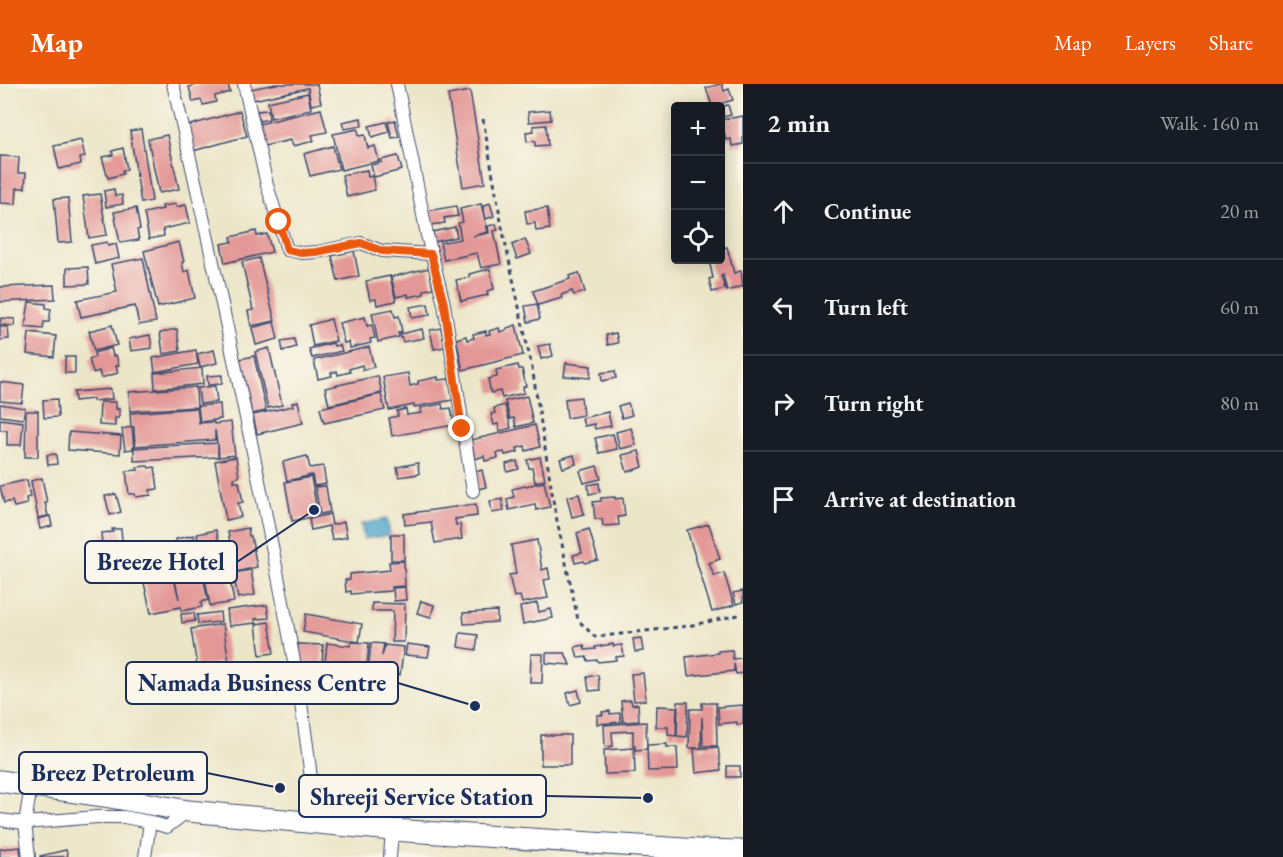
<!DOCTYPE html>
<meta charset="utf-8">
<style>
:root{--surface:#171b24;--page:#242831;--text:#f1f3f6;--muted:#9ea1a6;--line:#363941;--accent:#ea580c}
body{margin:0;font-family:"EB Garamond",serif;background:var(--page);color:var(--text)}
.controls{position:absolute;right:18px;top:18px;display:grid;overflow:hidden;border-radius:6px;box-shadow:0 3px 15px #0003}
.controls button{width:54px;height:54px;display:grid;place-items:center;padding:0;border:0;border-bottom:2px solid var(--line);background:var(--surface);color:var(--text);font:30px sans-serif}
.stop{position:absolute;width:18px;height:18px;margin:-14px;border:4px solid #ea580c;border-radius:50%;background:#fff}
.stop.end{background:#ea580c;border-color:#fff;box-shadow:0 2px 6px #0008}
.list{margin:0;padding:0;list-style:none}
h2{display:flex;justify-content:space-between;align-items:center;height:78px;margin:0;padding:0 24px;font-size:26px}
h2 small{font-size:20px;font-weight:400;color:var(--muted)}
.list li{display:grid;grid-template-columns:39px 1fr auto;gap:18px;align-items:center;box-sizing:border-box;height:96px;padding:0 24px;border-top:2px solid var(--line)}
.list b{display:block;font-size:22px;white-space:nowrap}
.list em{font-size:20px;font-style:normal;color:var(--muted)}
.icon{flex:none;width:33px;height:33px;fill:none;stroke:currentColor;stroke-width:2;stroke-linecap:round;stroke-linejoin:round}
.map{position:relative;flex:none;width:743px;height:773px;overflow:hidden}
header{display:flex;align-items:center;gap:36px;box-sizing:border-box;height:84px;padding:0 30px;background:var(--accent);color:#fff}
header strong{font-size:28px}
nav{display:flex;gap:33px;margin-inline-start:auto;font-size:21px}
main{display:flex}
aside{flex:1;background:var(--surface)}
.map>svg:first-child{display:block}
.water{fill:url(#water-ripples);stroke:#346a94;stroke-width:1.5}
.building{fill:#e39897}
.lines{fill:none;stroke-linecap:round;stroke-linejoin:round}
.minor-casing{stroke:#3a4a6e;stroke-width:14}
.trunk-casing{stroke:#3a4a6e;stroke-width:23}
.path{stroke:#3a4a6e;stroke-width:3;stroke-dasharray:4.5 4.5;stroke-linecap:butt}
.minor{stroke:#fff;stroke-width:12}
.trunk{stroke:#fff;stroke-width:21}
.route{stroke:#ea580c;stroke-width:8}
.leader{fill:none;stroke:#1b2f5e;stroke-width:2}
.callout-dot{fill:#1b2f5e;stroke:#fbf7ec;stroke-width:2}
.callout{fill:#fbf7ec;stroke:#1b2f5e;stroke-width:2}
.callout-label{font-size:24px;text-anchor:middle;font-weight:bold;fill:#1b2f5e}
</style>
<header>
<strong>Map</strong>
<nav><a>Map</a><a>Layers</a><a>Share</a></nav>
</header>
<main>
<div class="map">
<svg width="743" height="773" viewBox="0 0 743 773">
<defs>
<pattern id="water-ripples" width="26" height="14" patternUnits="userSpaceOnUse" patternTransform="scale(1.5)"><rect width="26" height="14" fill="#4da5ca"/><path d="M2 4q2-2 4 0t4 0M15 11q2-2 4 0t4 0" fill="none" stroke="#3f87a7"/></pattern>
</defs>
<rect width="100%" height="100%" fill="#fbf7ec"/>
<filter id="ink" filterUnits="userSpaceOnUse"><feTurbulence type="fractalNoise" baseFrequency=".0167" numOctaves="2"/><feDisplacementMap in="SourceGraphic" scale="12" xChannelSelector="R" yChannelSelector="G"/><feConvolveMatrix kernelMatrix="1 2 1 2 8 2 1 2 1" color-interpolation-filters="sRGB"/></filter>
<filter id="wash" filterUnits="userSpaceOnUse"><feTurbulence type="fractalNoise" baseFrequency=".008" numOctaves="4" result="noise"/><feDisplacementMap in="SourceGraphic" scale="24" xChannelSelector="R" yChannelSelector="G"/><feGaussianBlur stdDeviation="1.35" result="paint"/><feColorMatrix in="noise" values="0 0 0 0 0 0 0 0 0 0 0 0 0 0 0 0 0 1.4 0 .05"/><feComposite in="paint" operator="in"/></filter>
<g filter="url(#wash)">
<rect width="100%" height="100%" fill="#ece6c9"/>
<path class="water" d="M387,435L390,451L364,455L361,440Z"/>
<g id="blocks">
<g class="building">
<path d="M200,0H228L230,8L215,12L216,18L203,21L201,16L193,18L189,3Z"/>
<path d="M276,0H317L321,19L311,21L308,4L253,16L250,5Z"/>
<path d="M720,0H722L724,7L729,5L733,16L712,22L706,4Z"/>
<path d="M470,7L485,99L463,103L448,11Z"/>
<path d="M308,9L311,25L271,34L268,18Z"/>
<path d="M728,21L731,31L720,34V23Z"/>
<path d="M321,25L327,48L312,51L314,57L293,62L291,56L264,62L259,40Z"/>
<path d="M268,26L269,35L259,37L257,27Z"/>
<path d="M550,26L551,36L529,38L528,28Z"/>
<path d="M240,27L247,52L193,67L187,42Z"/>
<path d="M743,32V60L732,62L731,55L726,56L721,36Z"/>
<path d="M361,34L362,42L344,45L342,38Z"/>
<path d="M395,36L399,53L392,54L388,38Z"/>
<path d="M386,38L389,48L372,53L369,42Z"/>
<path d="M546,41L548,61L535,62V57L527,58L526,48L534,47L533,42Z"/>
<path d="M141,45L152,117L141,119L130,47Z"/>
<path d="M358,45L359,52L365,51L368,64L375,62L379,77L341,86L333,50Z"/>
<path d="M720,50L727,73L720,74Z"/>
<path d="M167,51L179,105L159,109L148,55Z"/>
<path d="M81,56L85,73L80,74L81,80L59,85L54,62Z"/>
<path d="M333,62L339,85L310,92L304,70Z"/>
<path d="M123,64L127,85L122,86L123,90L108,94L102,73L113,71L112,67Z"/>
<path d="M0,72L19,73L18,89H26L25,104H17L16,120L0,119Z"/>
<path d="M398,72L402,86L374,93L371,81L382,78L381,76Z"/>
<path d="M367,86L368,93L372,92L375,106L347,113L342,91Z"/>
<path d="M114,105L115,112L122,111L123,120L106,123L104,107Z"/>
<path d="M100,110L107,151L89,154L83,112Z"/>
<path d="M68,114L72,158L58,159L54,115Z"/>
<path d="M490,119L494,132L486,135L483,122Z"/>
<path d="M176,120V123L186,121L190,139L163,145L164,152L149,155L144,129L163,125L162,122Z"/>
<path d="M481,120L488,148L473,152L489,149L488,142L496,140L498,146L494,147L501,180L481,184L477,169L444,176L440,159L461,155L458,139L463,138L460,125Z"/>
<path d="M456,122L458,132L444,134L445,139L430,141L427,127Z"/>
<path d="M136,124L140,145L137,146L139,156L120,159L114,128Z"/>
<path d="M547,124L550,145L536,147L535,139L527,140L525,127Z"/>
<path d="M455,143L457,153L434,158L432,148Z"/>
<path d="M256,147L257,152L267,150L272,168L225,179L221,160L232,158L231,153Z"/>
<path d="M525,155L531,170L517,175L512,161Z"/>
<path d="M107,158L108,162L116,160L119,174L95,180L91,161Z"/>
<path d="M179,158L184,178H182L184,188L189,186L195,214L158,223L144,167Z"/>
<path d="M727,163L734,189L741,187L743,202L727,207L723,191L721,192L725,205L712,208L709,195L713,194L709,176H720V165Z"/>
<path d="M354,167L359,192L338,197L332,172Z"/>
<path d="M143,174L156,238L139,241L135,222L81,233L77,216L117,208L111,180Z"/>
<path d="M259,174L275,237L251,242L248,227L253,226L242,178Z"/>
<path d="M88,183L89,200L67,201V184Z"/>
<path d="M429,184L433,204L424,206V210L408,213V210L396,213L391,193Z"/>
<path d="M490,185L494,205L487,207L488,211L461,217L456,196L470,193L469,190Z"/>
<path d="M579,189L585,208L574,211L572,207L561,211L562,214L538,221L533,207L570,195L569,192Z"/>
<path d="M390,192L396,217L377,221L376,215L370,216L366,197Z"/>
<path d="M54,201L55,215L0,218V203Z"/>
<path d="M29,218L46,220V224L51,225L49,238H44L43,245L25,243Z"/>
<path d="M428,220L430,231L412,234L410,223Z"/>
<path d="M537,220L540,235L528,238L525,222Z"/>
<path d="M393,225L395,233L399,232L402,248L398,249L399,253L378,258L372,229Z"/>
<path d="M365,233L367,242L372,241L375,254L370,255L371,259L350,264L349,258L344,259L339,239Z"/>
<path d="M1,234L15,235L14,242L0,241Z"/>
<path d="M331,235L336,257L313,262L309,241Z"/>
<path d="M274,238L278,255L256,261L252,244Z"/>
<path d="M112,241L117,261L94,267L89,247Z"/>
<path d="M516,241L523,271L463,286L456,255L466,252L467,256L474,254L473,250L486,247V251L490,250L489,247L499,244L500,248L507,246V244Z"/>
<path d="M0,243H8L9,255L0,256Z"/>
<path d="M441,244L445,263L434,265L430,246Z"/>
<path d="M177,245L180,267L163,270L160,248Z"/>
<path d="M422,245L424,254L403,258L400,250Z"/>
<path d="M29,249L56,252L54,273L27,270Z"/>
<path d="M616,249L618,259L608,261L606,251Z"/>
<path d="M150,251L152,264L131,267L129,255Z"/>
<path d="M294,255L296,263L283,267L281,257Z"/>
<path d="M333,259L334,262L340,261L342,267L312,274L309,265Z"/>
<path d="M550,260L553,272L541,275L538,262Z"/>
<path d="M369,263L374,283L363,286L362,281L349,285L350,288L338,291L337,287L331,289L332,292L318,295L314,276Z"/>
<path d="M111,264L113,272L116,271L119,281L116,282L118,289L101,294L99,287L93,289L89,275L95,273L94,269Z"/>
<path d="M269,264L282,321L268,324L255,268Z"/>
<path d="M196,266L198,280L155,288L153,274Z"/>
<path d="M214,266L217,279L200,283L197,270Z"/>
<path d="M254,272L266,327L252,330L240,275Z"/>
<rect x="65" y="273" width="10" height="16"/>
<path d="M566,279L591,282L590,294L564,292Z"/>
<path d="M518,281L519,285H522L526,302L523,303L524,309L502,314L500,307L491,309L488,295L497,293L496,286Z"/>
<path d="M202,284L203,300L155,305L154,289Z"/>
<path d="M615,287L616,294L602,297L601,289Z"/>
<path d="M408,289L410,302L418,300V297L438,293V296L449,295L453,316L414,323V321L389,326L383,293Z"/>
<path d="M222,291V300L208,301L207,292Z"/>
<path d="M378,292L382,309L329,321L325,304Z"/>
<path d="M0,298L24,301L22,319L0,317Z"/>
<path d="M215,302L217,318L200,320L198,304Z"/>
<path d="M196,303L197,323L130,327L129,308Z"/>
<path d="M111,305L112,315L93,317V315L75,317L74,308Z"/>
<path d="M381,310L385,326L324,339L320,324Z"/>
<path d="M527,312L533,339L516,343L514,334L510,335L505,317Z"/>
<path d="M581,313L583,331L567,334L565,315Z"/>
<path d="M57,315L58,333L44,334L43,316Z"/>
<path d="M298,317L303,339L257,350L253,331L293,322L292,319Z"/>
<path d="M100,318H116V325H119V334H115V342L99,341Z"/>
<path d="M628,319L632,331L622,334L618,322Z"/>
<path d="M0,320L25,324L23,335L0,332Z"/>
<path d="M220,320L221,335L200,338L198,322Z"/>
<path d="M442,320L443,325L451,324L454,341L392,352L389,334L398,332L397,327L406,325L407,331L421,329L420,324Z"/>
<path d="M505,321L511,344L500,347L498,340L494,341L491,330L495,329L494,324Z"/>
<path d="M197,324L199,339L214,338V340L231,338L235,371L219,373L218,360V373L134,377V365L125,366L122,345L132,343L134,365L133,364L217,359L215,346V356L135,362L134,343H131L130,329Z"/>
<path d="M26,327H38V373H25Z"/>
<path d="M608,328L611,342L595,345L594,340L584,342L582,334Z"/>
<path d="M0,335L23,338L21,361H7V346H0Z"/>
<path d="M535,341L540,363L526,367L525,362L517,364L518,368L505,371L504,368L497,369L498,374L485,377L484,372L475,375L471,356Z"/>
<path d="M631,344L636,361L620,365L616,348Z"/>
<path d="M69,348L121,352L120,370L68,366Z"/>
<path d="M613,350L617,365L599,369L595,354Z"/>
<path d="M639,367L643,383L627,388L622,371Z"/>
<path d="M56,370L57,380L48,381L47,371Z"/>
<path d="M574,371L576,380L563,384L560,375Z"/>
<path d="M307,372L310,384L323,382L326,400L314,402L312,391L287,397L283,378Z"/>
<path d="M236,373L239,393L234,394V398H239L243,418L238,419L241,433L226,436L215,377Z"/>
<path d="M540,373L545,396L535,398L532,384H529L527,376Z"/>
<path d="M517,377L519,385L507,388L506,380Z"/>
<path d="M418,379L419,390L399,393L397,383Z"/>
<path d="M148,382L149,384L155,383L158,405L150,406L151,411L136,413L135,410H129L126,387L138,386L137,383Z"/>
<path d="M597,382L601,395L584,399L580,387Z"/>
<path d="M482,386L486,403L478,405L475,388Z"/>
<path d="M311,393L318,432L292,437L285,398Z"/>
<path d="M42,394L47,419H45L48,432L38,434L31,397Z"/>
<path d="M27,396L30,413L26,414L27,420L14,423L12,417L4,419L0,402Z"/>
<path d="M544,398L550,423L536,426L535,420L509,426L507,415L514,413L512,405Z"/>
<path d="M599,399L600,408L589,410L588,401Z"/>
<path d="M326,402L330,428L320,430L315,403Z"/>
<path d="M116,410L121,428L110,431L105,412Z"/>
<path d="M579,410L584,430L572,433L567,413Z"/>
<path d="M615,413V415L623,414L625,432L618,433L619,441L603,442L602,435H595L593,418L601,417V414Z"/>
<path d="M502,415L504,427L492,429L490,417Z"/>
<path d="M476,420L477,432L455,435L456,441L460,440L462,455L435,459L431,438L405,441L404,430Z"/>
<path d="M330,430L332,441L344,438L347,453L332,456L329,442L311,446L309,435Z"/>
<path d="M50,432L52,442L40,445L38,435Z"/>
<path d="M709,440L720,475L709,479L714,492L724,489L734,521L712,528L687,446Z"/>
<path d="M248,444L249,452H251L257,483L236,488L228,448Z"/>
<path d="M112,445H121L123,469L103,470L101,449L113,448Z"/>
<path d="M589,445L598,476L585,479L584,477L575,479L573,471L582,469L577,449Z"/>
<path d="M216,446L219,458H223L234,518L210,522L197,450Z"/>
<rect x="391" y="450" width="13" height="26"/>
<path d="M194,451L208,516L201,518L202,523L181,527V523L151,529L141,486L170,479L179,515L170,471L179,470L176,455Z"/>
<path d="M537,456L542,486L548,484L550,495L544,496L548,514L522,519L520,512L514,513L509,491L516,490L511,461Z"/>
<path d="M404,477L405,502L391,503V507L351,510V507L346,508L345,496H350V490L390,486L389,478Z"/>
<path d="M251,486L255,511L238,514L233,489Z"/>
<path d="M405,503L406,516L394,517L393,504Z"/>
<path d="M743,507V518L736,520L733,509Z"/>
<path d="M421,517L434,521L431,533L417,529Z"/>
<path d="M372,519L405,520L404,558H392L393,527H372Z"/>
<path d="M537,519L539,528L551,525L553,534L523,540L520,523Z"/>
<path d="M267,521L269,534L255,535L256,539L229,542L227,526Z"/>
<path d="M497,527V538L464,540L463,529Z"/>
<path d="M220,528L221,538L198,540L197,531Z"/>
<path d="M194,529L195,537L182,539L181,530Z"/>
<path d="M306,530L362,540L359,558L303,548Z"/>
<path d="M269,538L274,569L260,571L256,540Z"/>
<path d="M223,540L229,578L197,583L191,545Z"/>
<path d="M460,549L478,551L476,566L458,563Z"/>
<path d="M641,554L643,567L635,568L633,555Z"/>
<path d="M351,558L369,559L367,583L325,579L327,559L350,562Z"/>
<path d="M371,559L384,560L382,572L385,561L404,563L400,591L368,588Z"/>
<path d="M298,560L323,561L322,584H297Z"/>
<path d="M407,560L430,563L428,573L405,571Z"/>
<path d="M613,560V562L622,561L624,572L616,573V576L598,578L597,576L588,577L587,573L578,574L575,563L584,561L585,566L596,565L595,563Z"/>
<path d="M732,566L733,575L743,574V589L736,590L734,580V587L688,592L686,573L718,569V567Z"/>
<path d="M546,569H565L570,581L546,579Z"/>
<path d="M531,570H543L542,599H530Z"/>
<path d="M643,589L646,616L634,617L631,590Z"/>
<path d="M598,591L600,606L589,607L587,593Z"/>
<path d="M578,606L581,618L570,621L567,609Z"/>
<path d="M631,616L632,621L638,620L639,637L623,638L621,617Z"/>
<path d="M678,618H688L687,653L677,652Z"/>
<path d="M702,619H716L717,662H703L702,633L701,664H689L690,625H702Z"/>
<path d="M743,621V640L737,641V638L719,640L718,623Z"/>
<path d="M657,622L677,623L676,652L668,651V643H656Z"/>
<path d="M610,627V630L620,629L621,638L597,640V631H603L602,628Z"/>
<path d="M646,638L647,665L635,666V661H633V647L612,648L613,662L605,663L604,641Z"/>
<rect x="541" y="651" width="29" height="30"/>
<path d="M667,660V663H677L678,686L648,687L647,661Z"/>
<path d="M718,663L721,686L696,689L694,665Z"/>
<path d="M634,664L635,689L605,690L604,666Z"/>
<rect x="727" y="682" width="13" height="11"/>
<path d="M20,763L21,773H0V765Z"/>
<path d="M66,766L68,773H40V772Z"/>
</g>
</g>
</g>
<g filter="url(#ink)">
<use href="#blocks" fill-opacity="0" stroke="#3a4a6e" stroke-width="1.5"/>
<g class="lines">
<g class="minor-casing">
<g id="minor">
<path d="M173,0C205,139 235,277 263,417C284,523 307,630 315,738"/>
<path d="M244,0L267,101L287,166L302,169L317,168L361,159L382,167L431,170"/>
<path d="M397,0L427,151L444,220L473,407"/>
<path d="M0,736L25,739L97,733H124L150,738"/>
<path d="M29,773L25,739L31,702"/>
<path d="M145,773L150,738L167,743L188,727"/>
<path d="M390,773L392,746"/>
</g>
</g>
<g class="trunk-casing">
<path id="trunk" d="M0,697L104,712L188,727L392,746L699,766L743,767"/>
</g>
<path class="path" d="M483,35L502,143L533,289L555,427L578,536L595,553L688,542L743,530"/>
<use href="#minor" class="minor"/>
<use href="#trunk" class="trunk"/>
</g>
</g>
<g class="lines" filter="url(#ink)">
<path class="route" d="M279,138L287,166L302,169L316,168L361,159L382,167L431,170L444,220L462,345"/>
</g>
<path class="leader" d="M314 426L237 478M475 622L398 599M280 704L207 689M648 714L546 712"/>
<g class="callout-dot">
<circle cx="314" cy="426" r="6"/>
<circle cx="475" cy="622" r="6"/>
<circle cx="280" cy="704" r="6"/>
<circle cx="648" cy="714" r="6"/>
</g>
<g class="callout">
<rect x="85" y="457" width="152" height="42" rx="6"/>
<rect x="126" y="578" width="272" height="42" rx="6"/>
<rect x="19" y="668" width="188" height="42" rx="6"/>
<rect x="299" y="691" width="247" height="42" rx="6"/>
</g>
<g class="callout-label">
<text x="161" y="486">Breeze Hotel</text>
<text x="262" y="607">Namada Business Centre</text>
<text x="113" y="697">Breez Petroleum</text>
<text x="422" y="721">Shreeji Service Station</text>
</g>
</svg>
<div class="controls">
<button>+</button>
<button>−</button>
<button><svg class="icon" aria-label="locate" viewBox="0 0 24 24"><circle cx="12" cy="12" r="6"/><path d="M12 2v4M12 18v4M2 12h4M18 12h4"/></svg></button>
</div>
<div class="stop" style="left:279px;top:138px"></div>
<div class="stop end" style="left:462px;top:345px"></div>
</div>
<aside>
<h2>2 min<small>Walk · 160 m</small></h2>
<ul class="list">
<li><svg class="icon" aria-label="ahead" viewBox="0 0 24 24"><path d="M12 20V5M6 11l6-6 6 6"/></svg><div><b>Continue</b></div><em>20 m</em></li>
<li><svg class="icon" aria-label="left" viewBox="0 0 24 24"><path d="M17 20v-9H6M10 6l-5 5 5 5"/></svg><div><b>Turn left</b></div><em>60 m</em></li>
<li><svg class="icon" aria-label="right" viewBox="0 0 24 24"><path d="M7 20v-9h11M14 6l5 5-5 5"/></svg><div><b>Turn right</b></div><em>80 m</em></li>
<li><svg class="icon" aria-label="arrive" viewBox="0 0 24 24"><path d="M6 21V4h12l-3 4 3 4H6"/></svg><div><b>Arrive at destination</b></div></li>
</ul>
</aside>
</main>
